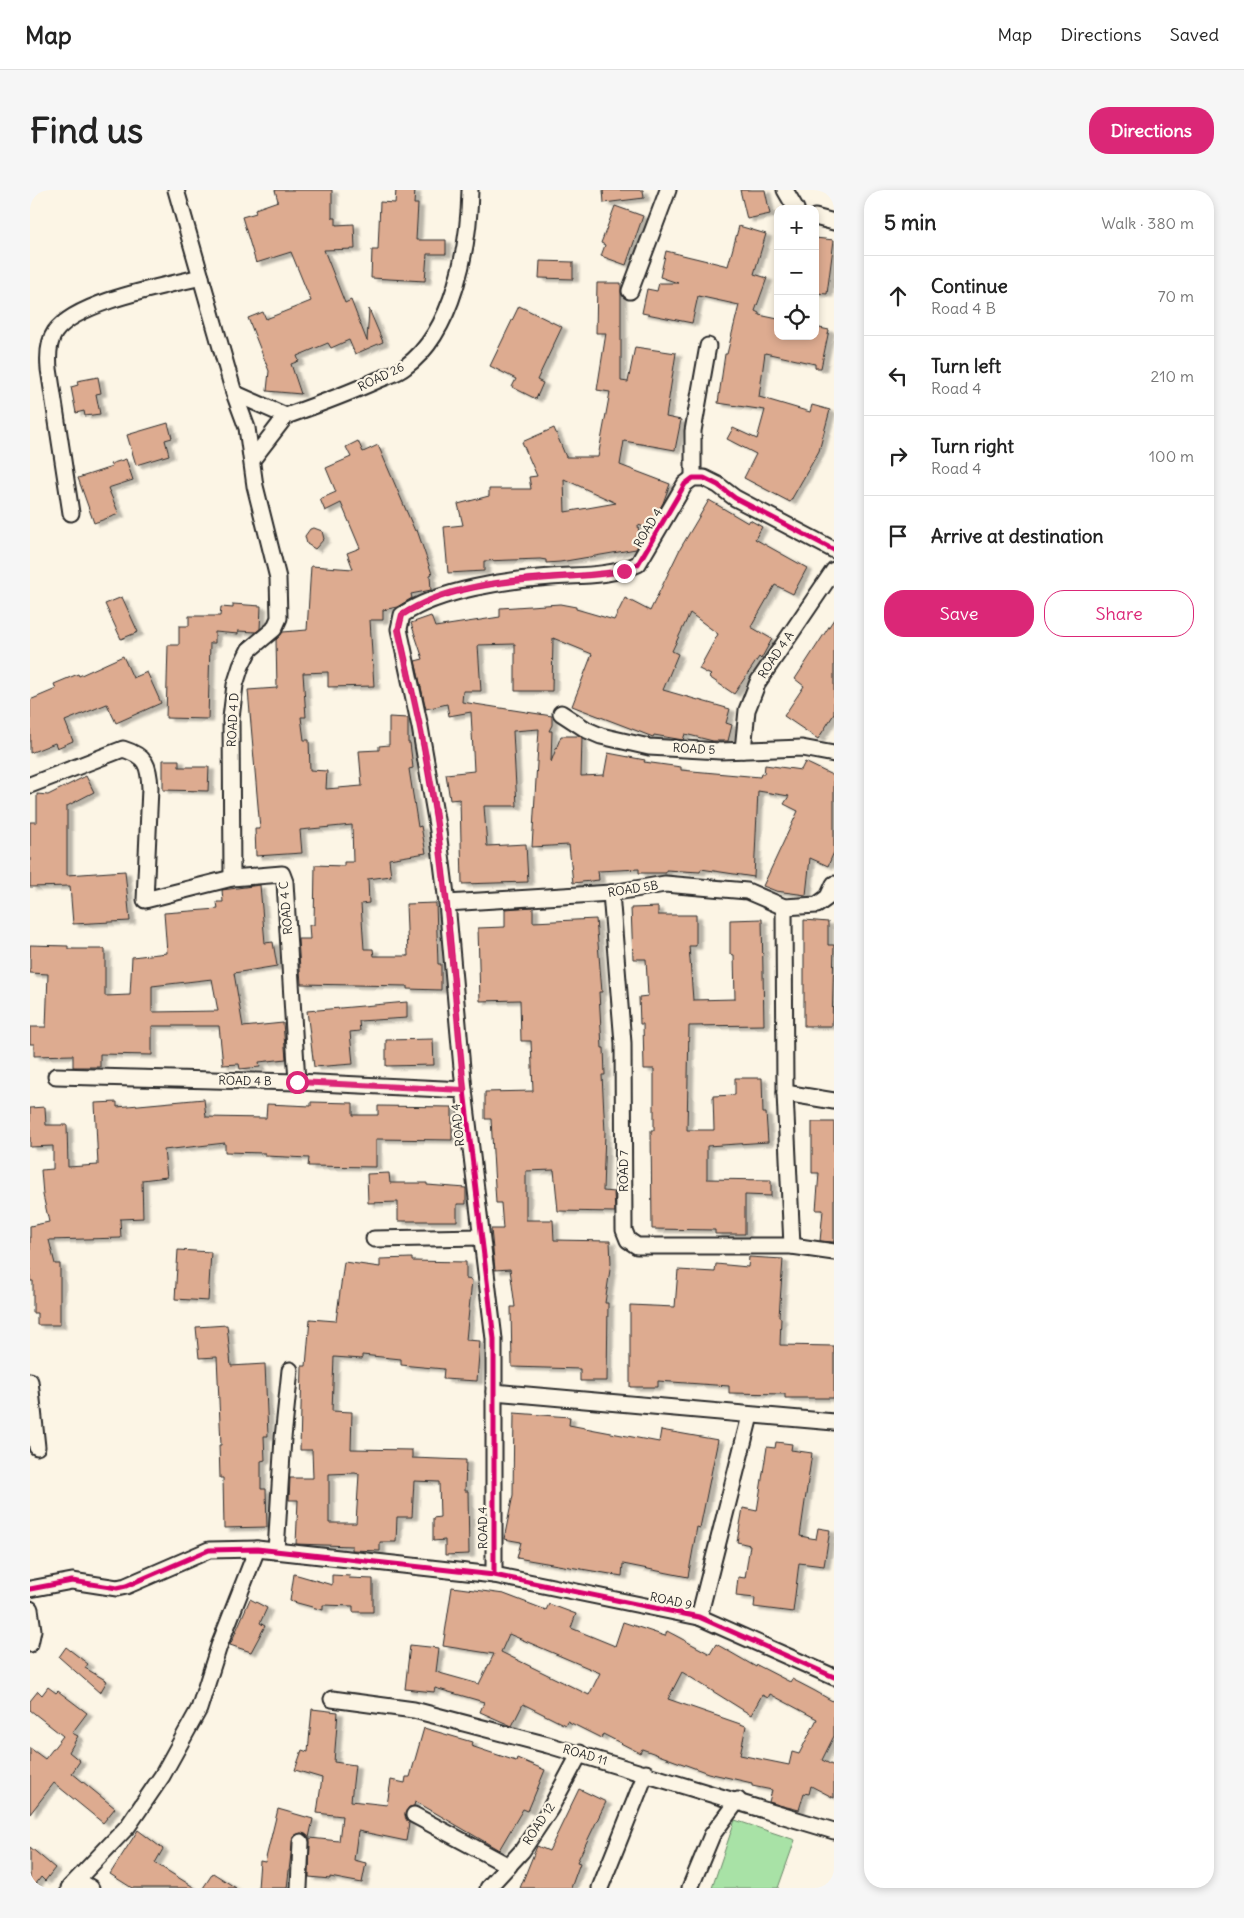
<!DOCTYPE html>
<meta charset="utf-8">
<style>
:root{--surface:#fff;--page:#f6f6f6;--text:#222;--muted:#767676;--line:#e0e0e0;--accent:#db2777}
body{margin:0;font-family:Delius,sans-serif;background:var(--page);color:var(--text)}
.controls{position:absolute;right:15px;top:15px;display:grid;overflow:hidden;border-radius:10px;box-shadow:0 2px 8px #0003}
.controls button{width:45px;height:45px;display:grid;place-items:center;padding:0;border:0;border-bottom:1px solid var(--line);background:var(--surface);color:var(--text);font:25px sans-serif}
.stop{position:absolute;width:15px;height:15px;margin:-11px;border:4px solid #db2777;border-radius:50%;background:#fff}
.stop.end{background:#db2777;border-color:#fff;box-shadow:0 1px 5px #0008}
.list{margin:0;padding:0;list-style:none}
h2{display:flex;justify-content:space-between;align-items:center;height:65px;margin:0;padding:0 20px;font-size:21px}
h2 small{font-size:16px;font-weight:400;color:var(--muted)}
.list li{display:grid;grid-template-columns:32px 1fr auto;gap:15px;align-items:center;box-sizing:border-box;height:80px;padding:0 20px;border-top:1px solid var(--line)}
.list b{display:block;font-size:19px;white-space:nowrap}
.list p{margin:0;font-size:16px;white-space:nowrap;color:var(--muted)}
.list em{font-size:16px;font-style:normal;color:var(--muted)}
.actions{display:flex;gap:10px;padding:15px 20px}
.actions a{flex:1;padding:11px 0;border:1px solid var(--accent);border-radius:20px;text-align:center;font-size:18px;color:var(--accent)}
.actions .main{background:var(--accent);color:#fff}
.icon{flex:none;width:28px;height:28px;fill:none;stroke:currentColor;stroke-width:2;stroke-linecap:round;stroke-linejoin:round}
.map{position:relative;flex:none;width:804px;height:1698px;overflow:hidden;border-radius:20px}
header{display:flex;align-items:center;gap:30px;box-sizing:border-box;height:70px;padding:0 25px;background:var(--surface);border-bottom:1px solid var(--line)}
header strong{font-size:24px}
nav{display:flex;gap:28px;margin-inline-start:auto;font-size:18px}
.intro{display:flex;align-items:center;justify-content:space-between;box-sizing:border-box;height:120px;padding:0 30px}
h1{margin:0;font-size:35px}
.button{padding:12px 22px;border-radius:20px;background:var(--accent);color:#fff;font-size:18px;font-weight:700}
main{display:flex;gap:30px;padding:0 30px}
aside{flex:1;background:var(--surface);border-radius:20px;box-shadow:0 2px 8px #0003}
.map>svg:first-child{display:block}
.green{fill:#a8e2a6;stroke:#6a8668}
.building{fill:#ddab90;stroke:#2b2b2b;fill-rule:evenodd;filter:url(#shadow)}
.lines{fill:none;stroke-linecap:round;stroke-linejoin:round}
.street-casing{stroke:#2b2b2b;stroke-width:19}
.street{stroke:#fcf5e5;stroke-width:15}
.cycleway-casing{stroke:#fcf5e5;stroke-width:8}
.cycleway{stroke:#d6006c;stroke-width:5}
.route{stroke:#db2777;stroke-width:6}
.labels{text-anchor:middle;stroke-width:4.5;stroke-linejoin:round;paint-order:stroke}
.street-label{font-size:12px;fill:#2b2b2b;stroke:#fcf5e5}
</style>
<header>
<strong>Map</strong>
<nav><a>Map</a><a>Directions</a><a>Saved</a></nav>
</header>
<div class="intro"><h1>Find us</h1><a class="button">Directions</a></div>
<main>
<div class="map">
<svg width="804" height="1698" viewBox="0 0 804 1698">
<defs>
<filter id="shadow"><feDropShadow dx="5.5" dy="3" stdDeviation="1" flood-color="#0004"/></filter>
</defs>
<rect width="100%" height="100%" fill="#fcf5e5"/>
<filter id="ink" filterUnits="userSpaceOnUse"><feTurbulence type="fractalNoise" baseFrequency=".02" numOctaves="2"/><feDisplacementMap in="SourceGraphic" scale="10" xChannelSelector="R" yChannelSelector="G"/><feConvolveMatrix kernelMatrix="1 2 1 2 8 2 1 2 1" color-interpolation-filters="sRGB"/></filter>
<g filter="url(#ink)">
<path class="green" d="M705,1630L765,1650L748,1698H682Z"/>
<g class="building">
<path d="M245,0H302V28H306V35L324,34L325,59L294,60L315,113L321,110L337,151L339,119L353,152L325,164L319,150L301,158L298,153L267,166L269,171L261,174L271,204L237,201L239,181L218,128L233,122L236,129L281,111L261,62L226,73L212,27L226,23L225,19L248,11Z"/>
<path d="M366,0H385L384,14H388L386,50H416V64H397L395,91L341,88L342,60H348L350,12L365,13Z"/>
<path d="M573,0H613L614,8L574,13Z"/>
<path d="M710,0H735L740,24L717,29Z"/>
<path d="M585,16L613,26L596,75L571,66L575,55L571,53Z"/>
<path d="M709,36L736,44L724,84L737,88L725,121L729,123V125L748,129V146H785V137L799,140L791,178H785V174L735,163L729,207L780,222L782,215L800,220L789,261L760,312L714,288L726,264L697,249L703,238L727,249L735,220L688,213L695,164H697L709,115L668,106L662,133L612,123L617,99L627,101L629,93H648L630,87L636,61L698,76Z"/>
<path d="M785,48L804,50L797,104L785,103Z"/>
<path d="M510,71L543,72V89L509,88Z"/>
<path d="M567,93H591V191L598,192L605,157L646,163L636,227L651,230L645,260L594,251L590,275L640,294L633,313L618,338L608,335L610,352L606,359L530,372L516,373V370L510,369L454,371V381L418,383L414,337L433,335L428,314L459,306V299H501L499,287L507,286L492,252L524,238L536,267H568L580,202L567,200L576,143H566ZM534,289L586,313L535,322Z"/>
<path d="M489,116L532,137L507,190L513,193L506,209L482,197L486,189L460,176Z"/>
<path d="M68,187L71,203L66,204L70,224L55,226L54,221L46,223L41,197L48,195L47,191Z"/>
<path d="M138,233L142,248L135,250L139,265L106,275L97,245Z"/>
<path d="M328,251L333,262L348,255L385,341L387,340L402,384L400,385L401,400L381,404L382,408L367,417L353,420V430H340L344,496L298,497V482L273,483L276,527H271L274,550H279L280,580L297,581L296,599L332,596L329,561L349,560V556L359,555V527L378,528V553H380L383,578L379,579L388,637L391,636L396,663L359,669L361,686L338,689L339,713L331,714L334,759H343L344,766H378L376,714L406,713L408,774H411V800L377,799V796L271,794L268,749H280L279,735H284L285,675L314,676V672H323L322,635L270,640L272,663L226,666L225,639H230L218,500L247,498L246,450L253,442L277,440L281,376L323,379L317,363L330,358L311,313L295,321L290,309L306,302L296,278L321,267L316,257Z"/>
<path d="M96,269L103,290L78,298L89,324L64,333L48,288L82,277L80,274Z"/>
<path d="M679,310L718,333L720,330L732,337L725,349L777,378L763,404L745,395L721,437L742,449L731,469L729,467L704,504L679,487L681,485L669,479L688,444L660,423L642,461L648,464L633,500L700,519L696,533L702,535L698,551H683L655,544L653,550L624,545L623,547L542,516L562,464L523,448L522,501H485V454L448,455L451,501H433L432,512L522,526V535L519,541H522L521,572L531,546H550L552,548L551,586L574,585L578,563L615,570L614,572L651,577V580L730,587L731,584H734L735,575L771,580L775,572L804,586V662L798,676L780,668L776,705L746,701L733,696L768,621L754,614L759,606L728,601L724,687L671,679L670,682L636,680V683H609V679L568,681L569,690L543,693L539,655L502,657L509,539L483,541L487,616H454L457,656L496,654L498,692L432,694L430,609L420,610L416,584L444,581L441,522L419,526L417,514L396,519L385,471L393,469L381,433L401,426L405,437L470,427V418L530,414L546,417V419L584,430L595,408L620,421L650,359Z"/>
<path d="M284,338L292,341L294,349L285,359L277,354L275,346L280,339Z"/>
<path d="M92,407L108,442L91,449L75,414Z"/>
<path d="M203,414L231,416L230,439L226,442L208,441V444L185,442V453H180L178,529L136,528L138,455H149V436H159V426H190L191,417L203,418Z"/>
<path d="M804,429V524L788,549L754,526L774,496L765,489Z"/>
<path d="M93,466L103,488L117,482L131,513L86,533L77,514L35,531L43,551L27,558L25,553L0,563V510L26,499L24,494L48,484L49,486Z"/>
<path d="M133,570H149V577H179L178,601L133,600Z"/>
<path d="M56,586L64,602L37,616V685L95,681L100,731L43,734L40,696L0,697V632H7V604L18,605Z"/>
<path d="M230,695L235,753L243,752L247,776L204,783L213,837L253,833L256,869L229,872L230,877L210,879L209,874L193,875L189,836H122V865L70,864V877H43V865L4,866V854H0V837H16L18,784L0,783V755L38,756V759H75V806L100,805L102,767L137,763L134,723L188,719L187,712H193L192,700ZM182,789L188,821L122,822V796Z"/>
<path d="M503,717V732L566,729L572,802H569L572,858H574L575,885H572L575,942L573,1001L584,1002L585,1022L528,1021L524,980L496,981V1030H523L524,1050L580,1051L581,1073L575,1113H578L577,1191H550V1179L482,1177L481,1117H485L480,1079L465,1080L461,1039H473L471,1013H466L461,929H455V902L503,901L501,851H491L490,810L450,811L448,738L475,737V719Z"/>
<path d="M628,717V725H666V756H659L663,810L705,809L704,765L700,764V730L732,729L734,835L659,836L657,940H684L683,906L705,905V888H732L733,923H736L738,952L677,956V989L741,990V1006L715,1005V1044H685V1040L622,1039L621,940H624V879H614L613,834H610L609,807L618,806L616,769H603L601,718Z"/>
<path d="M774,730L798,732V755H804L802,836H774Z"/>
<path d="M377,812V828L329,831L330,841L320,842L323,874L284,877L277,821Z"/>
<path d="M403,849L404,875L356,876V850Z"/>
<path d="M174,909L176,927L236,928L237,914L281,916V912L323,913V925H348V916L422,917V950L346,949V977L278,976L279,968L235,966V963L195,962V953L134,960L137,987L112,990L113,1028L90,1029L91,1048L19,1050L25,1074H30V1135H7V1123H3V1091H0V1036L19,1032L13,1005L11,980L23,979V956L0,957V918L15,917L16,935H37L38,977L68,975L65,913L87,912V917Z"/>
<path d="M782,932H804V1052L790,1051L793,1020H786L789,983H782Z"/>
<path d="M359,983L360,993H397V995L436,998V1014H427V1031H368V1012L338,1013L337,984Z"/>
<path d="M148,1060L181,1062L178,1111L145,1109Z"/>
<path d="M719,1067L753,1069L749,1127L751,1128L750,1155L804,1156V1208H755V1204L699,1203V1196L628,1191V1197H600V1115L645,1117L648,1080L685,1082L686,1074L718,1077Z"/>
<path d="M382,1068V1071L436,1072V1089L442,1090L436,1150L450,1151L447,1191L413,1189L414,1179L371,1175V1169L332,1165V1169L304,1167L302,1221L322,1222L321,1259L382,1260V1268L436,1270L435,1301H438L439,1364L415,1365V1350L403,1351V1328L410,1327L409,1292L384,1291L382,1327H367L366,1352H350V1361L322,1360V1356L266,1354L268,1310H259L260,1288H283L282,1260H270L272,1176H276L280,1129L306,1131L314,1072L350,1077V1069ZM325,1283L329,1284L326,1333H299V1284Z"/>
<path d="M197,1135L201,1176L235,1174L238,1246H234L235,1270L231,1271V1299H236L237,1337L194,1338L193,1288H190L189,1255H191L187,1167L169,1168L166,1137Z"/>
<path d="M484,1223L540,1227L539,1235L629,1252L631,1240L688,1250L670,1338L667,1337L658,1387L593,1374L592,1386L487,1368L491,1352L474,1349L483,1305Z"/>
<path d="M746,1252L762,1254L761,1260L782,1263L770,1346L786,1349L788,1338L800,1340L794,1376L769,1373L763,1422L724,1417L725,1408L706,1406L708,1387L715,1388L720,1355L707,1352L713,1318L727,1321L737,1257L745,1258Z"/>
<path d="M264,1384L302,1395V1385L320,1386L319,1388L343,1389V1422H323V1416L293,1415V1420L260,1411Z"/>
<path d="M422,1397L474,1404L516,1420L519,1414L546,1424L541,1438L585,1456L593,1432L635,1446L637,1441L680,1464L686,1454L726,1477L727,1475L760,1492L762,1489L785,1501L804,1512V1546L792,1570L804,1576V1608L781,1596L779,1604L774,1603L769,1620L749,1615L739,1612L742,1600L722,1596V1593L678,1583L612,1559L610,1563L573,1544L571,1548L537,1531L535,1535L493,1514L482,1536L450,1522L454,1512L405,1498L404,1502L375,1499L380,1455L409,1458L406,1482L449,1494L464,1464L413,1456ZM479,1444L570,1483L559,1505L471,1462ZM652,1482L721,1525L732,1505L738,1508L740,1504L787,1529L769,1564L762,1562L759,1575L710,1565L716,1536L638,1509Z"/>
<path d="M220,1409L237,1418L230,1433L235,1436L221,1462L200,1455Z"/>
<path d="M36,1457L58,1474L55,1478L77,1491L70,1503L29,1467Z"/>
<path d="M18,1497L26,1503L28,1501L57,1523L42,1543L48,1546L39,1562L50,1571L42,1583L85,1618L73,1633L24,1593L0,1624V1558L15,1569L33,1546L0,1520V1511L8,1501L12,1505Z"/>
<path d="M282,1519L308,1522L304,1572L325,1575L321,1611L357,1615L361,1590L375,1593L376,1587H380L394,1538L442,1552L441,1556L486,1571L487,1568L515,1580L498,1621L493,1619L469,1660L385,1611L384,1616L379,1617L375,1625L379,1633L376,1651L328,1641L324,1670L336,1673L332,1693L300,1687V1689L279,1687L280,1648L309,1651L312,1626L287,1623L292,1588L265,1580L272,1560L278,1562Z"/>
<path d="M549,1599L576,1612L547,1672L550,1673L541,1698H490L507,1656L519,1661Z"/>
<path d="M248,1619L283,1629L279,1648L271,1643L263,1647L257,1698H228L230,1671L235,1672Z"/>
<path d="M108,1640L133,1659L125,1673L165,1698H102L80,1684Z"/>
<path d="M0,1657L25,1678L15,1691L11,1687L3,1698H0Z"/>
<path d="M183,1683L206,1698H173Z"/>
</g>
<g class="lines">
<g class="street-casing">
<g id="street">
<path d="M146,0L204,203L217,238L225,296L248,388L249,428L244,439L219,460L211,476L205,495L201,528L202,688"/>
<path d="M755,0L766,19"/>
<path d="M785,27L804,32"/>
<path d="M600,101L638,0"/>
<path d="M204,203L256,226C287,215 317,204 348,190C357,186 368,183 375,177C424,142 439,56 440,0"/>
<path d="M222,270L256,226"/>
<path d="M663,288V241L678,156"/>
<path d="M41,323L19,179C18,167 18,152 25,142C47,111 135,96 171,87"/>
<path d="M531,523L557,540L571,546L619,557L690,561L772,558L804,564"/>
<path d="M713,560L717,520L728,492L804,380"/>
<path d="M0,595L93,559C116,566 119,575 120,598L115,710L202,688L252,684L255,692L267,892"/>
<path d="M581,703L593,853L594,1040L598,1050L607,1056H762L804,1062"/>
<path d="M417,713L581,703L635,694L717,701L754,717L787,715L798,707L804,694"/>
<path d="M754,717L755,903L762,1056"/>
<path d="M26,886L267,892L434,900"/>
<path d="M755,903L804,911"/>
<path d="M344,1049L451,1047"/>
<path d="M0,1191L7,1257"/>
<path d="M464,1202L804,1232"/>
<path d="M246,1361L253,1248L260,1180"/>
<path d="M464,1385V1149L434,900L417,713L408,641L390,537L369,439L372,425C409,400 476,390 521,387C550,385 580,387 608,374L655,294L663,288H674L688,295L705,308L804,360"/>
<path d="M0,1399L42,1391L87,1398L96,1396L179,1360L227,1359L464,1385L669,1427L804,1487"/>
<path d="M0,1419L3,1440L0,1454"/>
<path d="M669,1427L720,1226"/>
<path d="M302,1509L384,1520L518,1555L804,1641"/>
<path d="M384,1625L479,1676"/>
<path d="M47,1690L61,1698"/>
<path d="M39,1698L98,1636L132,1586L169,1519L189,1456L227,1359"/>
<path d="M269,1698L271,1652"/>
<path d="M458,1698L492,1661L520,1619L550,1563"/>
<path d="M570,1698L616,1583"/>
<path d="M660,1698L682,1645L708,1610"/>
</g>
</g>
<use href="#street" class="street"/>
<g class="cycleway-casing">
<g id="cycleway">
<path d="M464,1385V1149L434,900L417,713L408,641L390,537L369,439L372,425C409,400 476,390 521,387C550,385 580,387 608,374L655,294L663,288H674L688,295L705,308L804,360"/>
<path d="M0,1399L42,1391L87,1398L96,1396L179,1360L227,1359L464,1385L669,1427L804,1487"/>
</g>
</g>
<use href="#cycleway" class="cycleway"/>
</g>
</g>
<g class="lines" filter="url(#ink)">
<path class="route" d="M267,892L434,900C424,799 417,699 402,599C393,545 380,492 368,440L372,425C433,383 524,392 594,381"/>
</g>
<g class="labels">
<g class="street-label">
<text transform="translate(351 187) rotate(-26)" y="4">ROAD 26</text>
<text transform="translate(618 338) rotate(-59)" y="4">ROAD 4</text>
<text transform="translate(746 465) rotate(-56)" y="4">ROAD 4 A</text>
<text transform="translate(203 530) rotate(-87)" y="4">ROAD 4 D</text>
<text transform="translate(664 559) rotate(3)" y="4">ROAD 5</text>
<text transform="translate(603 699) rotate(-9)" y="4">ROAD 5B</text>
<text transform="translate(256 718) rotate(-95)" y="4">ROAD 4 C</text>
<text transform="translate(215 891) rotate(1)" y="4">ROAD 4 B</text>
<text transform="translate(428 935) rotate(-96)" y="4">ROAD 4</text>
<text transform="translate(594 981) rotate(-90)" y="4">ROAD 7</text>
<text transform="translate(453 1338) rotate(-91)" y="4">ROAD 4</text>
<text transform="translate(641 1411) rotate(12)" y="4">ROAD 9</text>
<text transform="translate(555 1565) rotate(16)" y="4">ROAD 11</text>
<text transform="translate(509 1634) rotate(-57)" y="4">ROAD 12</text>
</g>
</g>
</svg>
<div class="controls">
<button>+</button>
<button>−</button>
<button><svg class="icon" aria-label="locate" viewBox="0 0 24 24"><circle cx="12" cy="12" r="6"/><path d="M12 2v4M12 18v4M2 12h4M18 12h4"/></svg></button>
</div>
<div class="stop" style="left:267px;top:892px"></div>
<div class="stop end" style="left:594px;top:381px"></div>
</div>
<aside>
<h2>5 min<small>Walk · 380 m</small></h2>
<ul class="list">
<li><svg class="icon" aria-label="ahead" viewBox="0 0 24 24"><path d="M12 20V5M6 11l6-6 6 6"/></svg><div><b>Continue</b><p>Road 4 B</p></div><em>70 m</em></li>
<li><svg class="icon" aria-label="left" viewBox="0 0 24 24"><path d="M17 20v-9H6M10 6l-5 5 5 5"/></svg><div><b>Turn left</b><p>Road 4</p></div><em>210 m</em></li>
<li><svg class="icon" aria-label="right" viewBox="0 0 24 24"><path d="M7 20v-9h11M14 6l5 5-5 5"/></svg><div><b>Turn right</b><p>Road 4</p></div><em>100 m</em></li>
<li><svg class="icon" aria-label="arrive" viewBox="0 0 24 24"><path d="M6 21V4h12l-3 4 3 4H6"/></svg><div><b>Arrive at destination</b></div></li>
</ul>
<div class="actions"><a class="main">Save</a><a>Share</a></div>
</aside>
</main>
